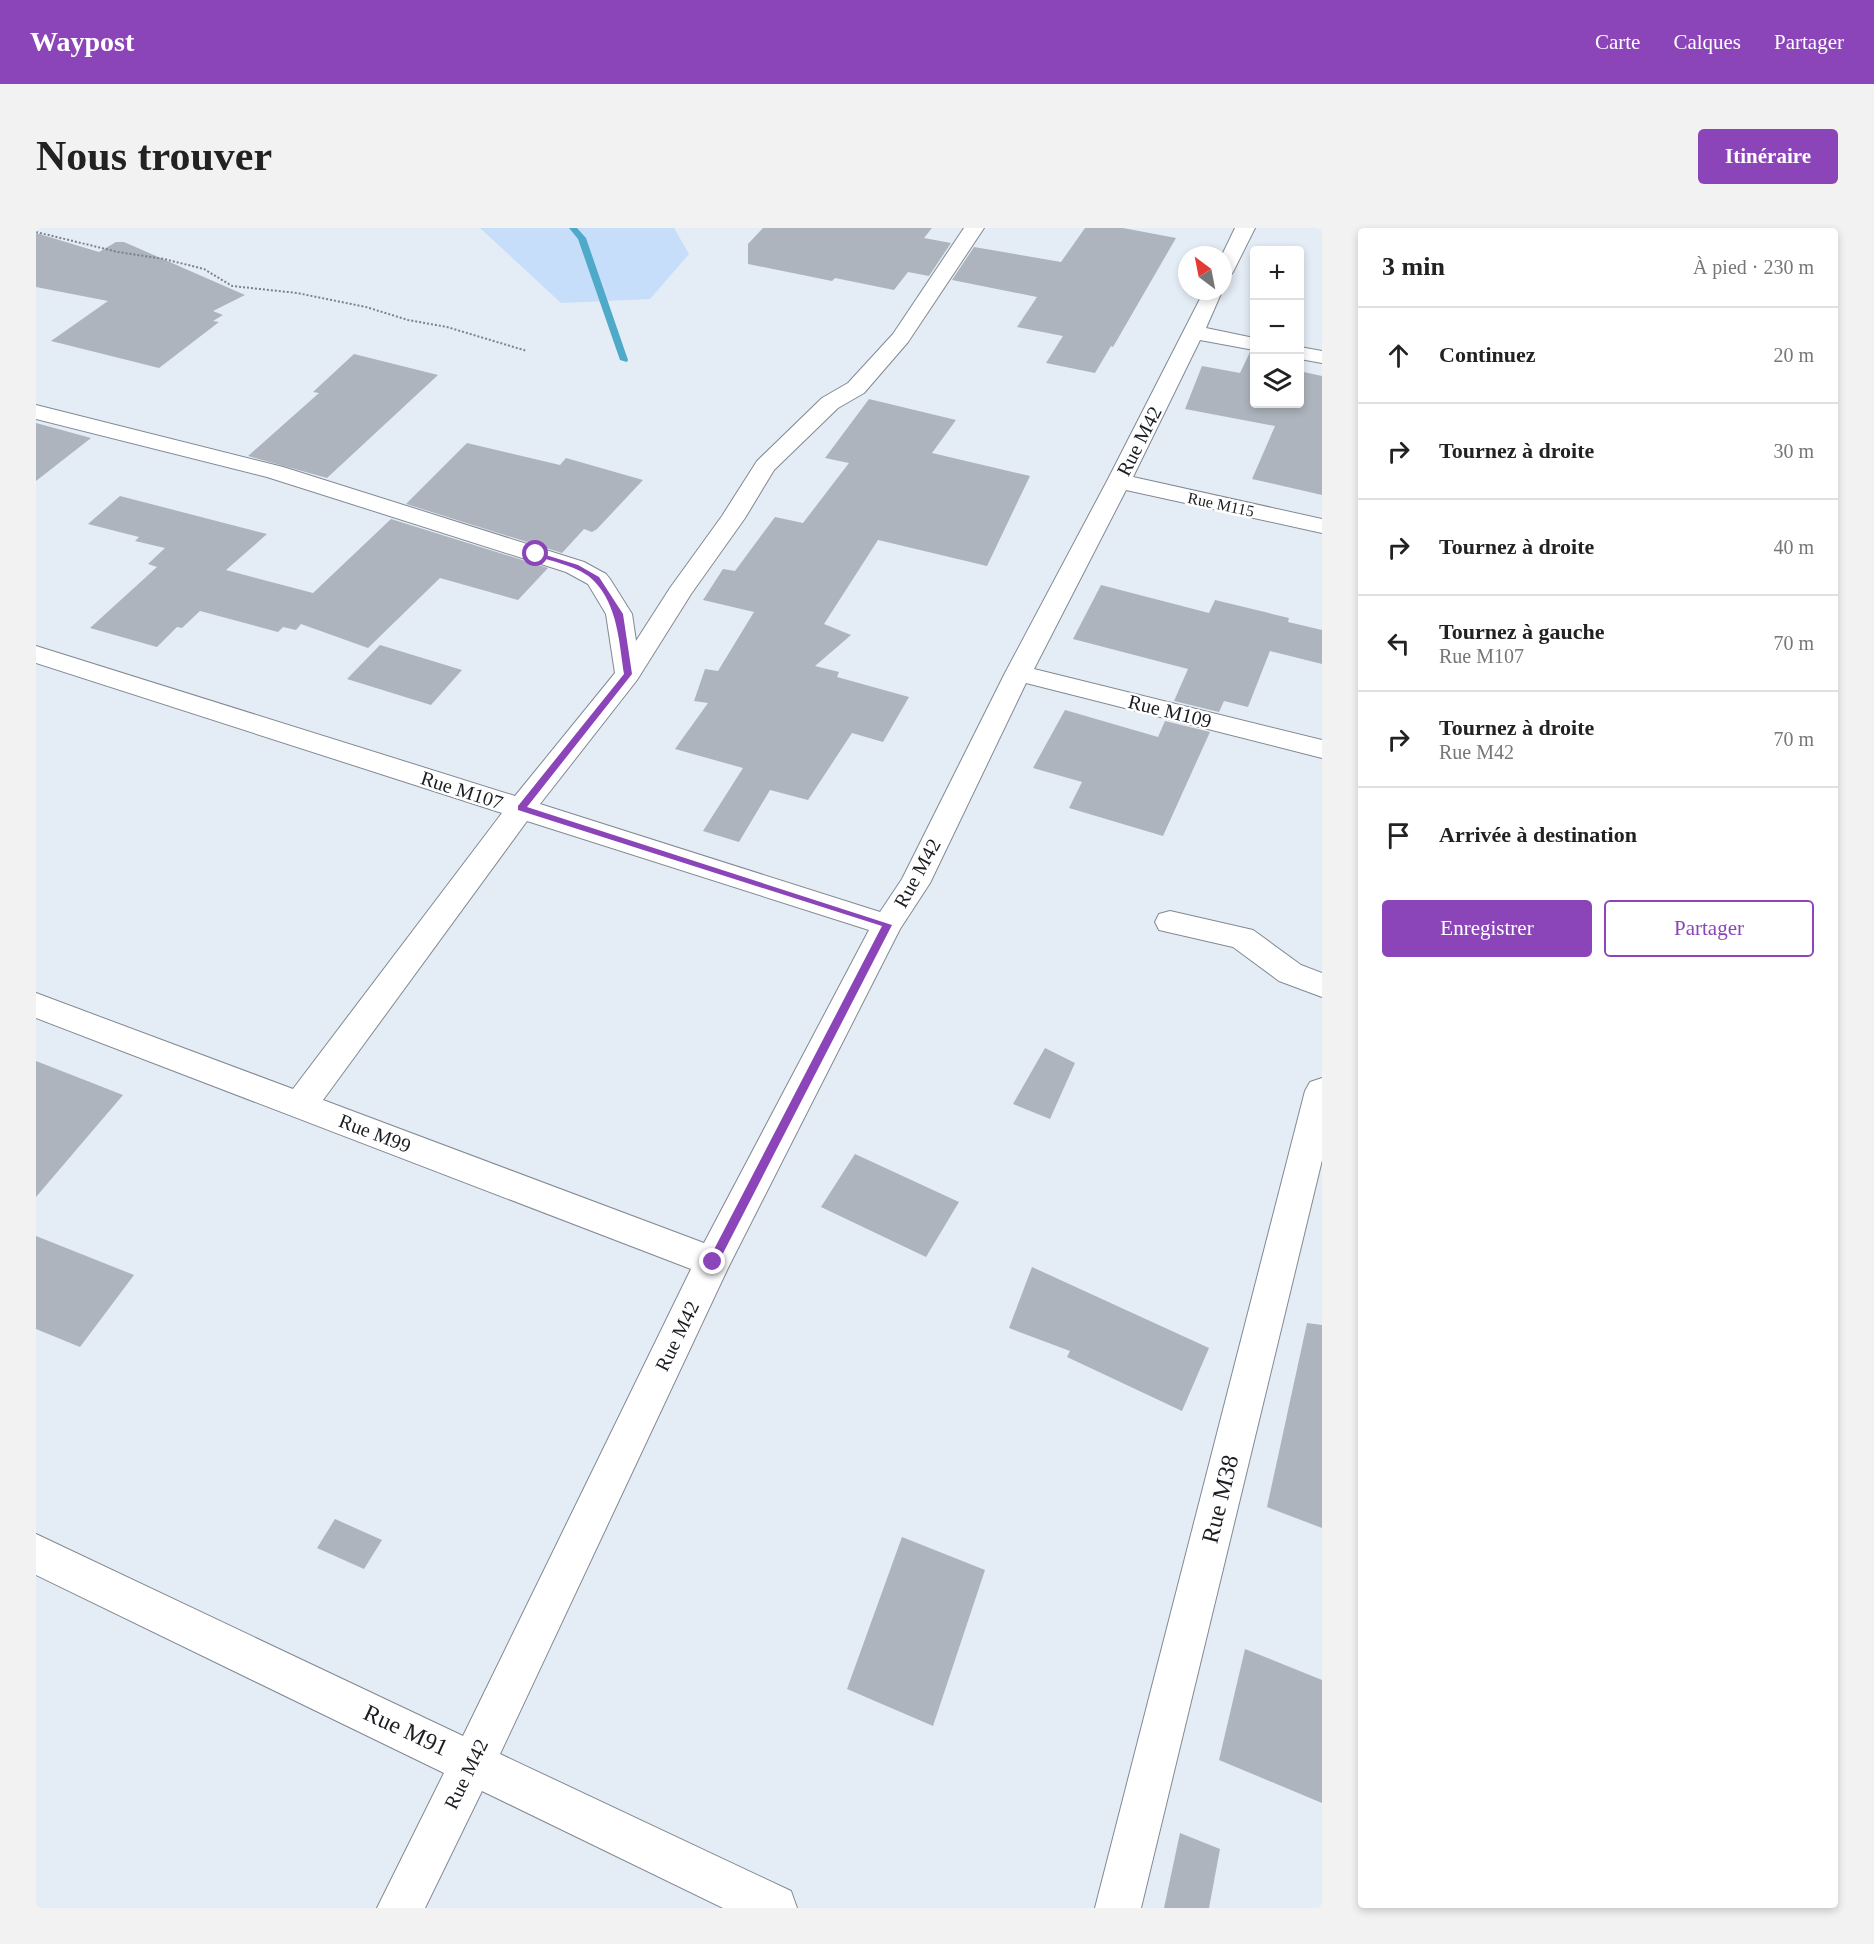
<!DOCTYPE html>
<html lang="fr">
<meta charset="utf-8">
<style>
:root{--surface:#fff;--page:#f2f2f2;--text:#222;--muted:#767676;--line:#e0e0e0;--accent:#8b45b8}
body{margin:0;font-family:"Times New Roman",serif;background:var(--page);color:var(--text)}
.controls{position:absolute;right:18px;top:18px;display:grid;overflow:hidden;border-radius:6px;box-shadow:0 3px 9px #0003}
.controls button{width:54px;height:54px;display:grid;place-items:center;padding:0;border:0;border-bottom:2px solid var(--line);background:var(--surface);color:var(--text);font:30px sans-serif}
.compass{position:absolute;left:1142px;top:18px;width:54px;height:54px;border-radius:50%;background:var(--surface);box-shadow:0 3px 9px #0003;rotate:328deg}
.stop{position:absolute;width:18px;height:18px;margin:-14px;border:4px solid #8b45b8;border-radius:50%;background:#fff}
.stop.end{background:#8b45b8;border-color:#fff;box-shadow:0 2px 6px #0008}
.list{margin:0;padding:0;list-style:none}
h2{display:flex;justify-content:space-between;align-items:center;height:78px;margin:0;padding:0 24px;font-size:26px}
h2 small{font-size:20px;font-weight:400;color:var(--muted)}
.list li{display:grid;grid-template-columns:39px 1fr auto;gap:18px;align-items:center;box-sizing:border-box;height:96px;padding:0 24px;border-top:2px solid var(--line)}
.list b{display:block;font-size:22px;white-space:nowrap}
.list p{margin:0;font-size:20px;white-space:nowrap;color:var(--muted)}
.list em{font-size:20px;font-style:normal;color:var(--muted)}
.actions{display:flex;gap:12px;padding:18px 24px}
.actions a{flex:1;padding:14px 0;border:2px solid var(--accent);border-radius:6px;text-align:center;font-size:21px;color:var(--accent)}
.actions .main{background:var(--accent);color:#fff}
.icon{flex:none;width:33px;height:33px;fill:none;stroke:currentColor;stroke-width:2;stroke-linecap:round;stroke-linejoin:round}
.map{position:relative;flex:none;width:1286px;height:1680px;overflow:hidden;border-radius:6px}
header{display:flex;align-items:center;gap:36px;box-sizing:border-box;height:84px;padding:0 30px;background:var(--accent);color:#fff}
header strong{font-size:28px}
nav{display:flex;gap:33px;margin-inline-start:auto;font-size:21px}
.intro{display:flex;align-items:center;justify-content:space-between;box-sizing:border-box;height:144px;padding:0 36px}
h1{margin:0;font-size:42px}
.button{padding:15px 27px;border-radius:6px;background:var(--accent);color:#fff;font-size:21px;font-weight:700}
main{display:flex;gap:36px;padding:0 36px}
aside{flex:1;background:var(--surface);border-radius:6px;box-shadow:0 3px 9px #0003}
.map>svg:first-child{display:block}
.green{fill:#c7defb}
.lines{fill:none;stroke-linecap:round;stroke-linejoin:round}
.stream{fill:#4fa9c8;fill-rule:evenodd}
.building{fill:#adb4bd}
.minor-casing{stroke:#828992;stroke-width:2}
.path{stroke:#7d8289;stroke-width:2;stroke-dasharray:2 2;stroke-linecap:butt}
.minor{fill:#fff;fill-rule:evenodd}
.route{fill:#8b45b8}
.labels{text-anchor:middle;stroke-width:5;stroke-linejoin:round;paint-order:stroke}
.far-street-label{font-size:16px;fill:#1b1d21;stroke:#fff}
.street-label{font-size:20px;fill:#1b1d21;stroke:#fff}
.near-street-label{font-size:24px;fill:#1b1d21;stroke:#fff}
</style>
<header>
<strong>Waypost</strong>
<nav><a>Carte</a><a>Calques</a><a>Partager</a></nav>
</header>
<div class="intro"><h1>Nous trouver</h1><a class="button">Itinéraire</a></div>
<main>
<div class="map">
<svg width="1286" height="1680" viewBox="0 0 1286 1680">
<rect width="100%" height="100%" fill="#e4ecf6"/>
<path class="green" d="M444,0H638L653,26L614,71L525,75Z"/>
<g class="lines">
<path class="stream" d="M533,0H541L550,10L592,132L591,134L584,132L542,11Z"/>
</g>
<g class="building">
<path d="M727,0H896L888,10L915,15L893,48L872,44L858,62L799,50L796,53L712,36V16Z"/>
<path d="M1049,0H1087L1140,10L1077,119L1075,118L1059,145L1010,135L1027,108L981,99L1001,69L916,52L938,19L1025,34Z"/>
<path d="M0,5L63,24L80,14H88L209,67L177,83L187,87L177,93L183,94L123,140L15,113L72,73L0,59Z"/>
<path d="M1214,124L1218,125V176H1263V143L1286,148V267L1216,251L1239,198L1149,181L1166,138L1204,145Z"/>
<path d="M318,126L402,147L291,250L212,228L283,165L277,164Z"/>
<path d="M833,171L920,192L896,225L994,248L951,338L842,312L788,396L815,407L779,438L803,444L801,449L873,469L847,514L816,505L772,572L734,562L703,614L667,603L707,540L639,521L672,475L658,473L669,441L682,443L718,384L667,372L687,341L699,343L739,289L767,295L813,235L789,230Z"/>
<path d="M0,195L55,210L0,253Z"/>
<path d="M431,215L524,237L530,230L607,252L561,301L556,304L548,301L526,325L370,276Z"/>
<path d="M84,268L231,306L190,342L277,365L355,291L512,340L482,372L404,350L332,420L265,396L260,402L247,399L242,404L164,383L146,400L141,399L121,419L54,400L121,339L112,336L129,320L99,313L103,309L52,296Z"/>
<path d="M1065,357L1173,385L1179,372L1253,390L1252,394L1286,402V436L1234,423L1212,479L1188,473L1183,484L1138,473L1152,441L1037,411Z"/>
<path d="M344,417L426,442L395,477L311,451Z"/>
<path d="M1029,482L1122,509L1129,493L1174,504L1127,608L1033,580L1046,554L997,540Z"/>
<path d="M1009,820L1039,835L1014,891L977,876Z"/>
<path d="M0,833L87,867L0,969Z"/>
<path d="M819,926L923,974L890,1029L785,979Z"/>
<path d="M0,1008L98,1047L44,1119L0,1101Z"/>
<path d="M996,1039L1173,1120L1146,1183L1031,1129L1034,1123L973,1100Z"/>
<path d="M1271,1095L1286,1097V1300L1231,1279Z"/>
<path d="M299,1291L346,1312L328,1341L281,1320Z"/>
<path d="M866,1309L949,1342L897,1498L811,1461Z"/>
<path d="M1209,1421L1286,1452V1575L1183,1532Z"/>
<path d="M1144,1605L1184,1621L1173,1680H1128Z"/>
</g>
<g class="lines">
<g class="minor-casing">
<g id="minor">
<path d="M928,0H948L872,114L828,165L802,180L738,242L709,290L655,366L601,452L504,576L844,684L866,651L969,445L1071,253L1168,63L1187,61L1170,100L1218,110V122L1164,112L1097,249L1286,291V305L1090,262L998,441L1286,512V530L990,455L894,655L864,701L692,1040L464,1526L755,1663L761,1680H687L446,1563L389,1680H341L408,1545L0,1347V1306L427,1508L655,1041L0,790V765L257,861L466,585L0,435V418L479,568L579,445L570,386L552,356L530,344L231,249L0,191V177L247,239L548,334L570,346L574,351L596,386L600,413L634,360L686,288L721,233L786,170L812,155L857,106ZM491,593L833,702L668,1015L287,872Z"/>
<path d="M1199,0H1219L1197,44L1194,48L1187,50L1186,27Z"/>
<path d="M1264,119L1286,123V135L1264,131Z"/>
<path d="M1134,683L1217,702L1265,737L1286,745V769L1243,753L1197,719L1123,702L1119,694L1123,686Z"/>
<path d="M1286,850V932L1105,1680H1059L1269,863L1274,854Z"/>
</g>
</g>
<path class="path" d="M0,4L82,24L128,31L168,41L196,58L261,65L330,79L372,92L411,99L491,123"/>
<use href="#minor" class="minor"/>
</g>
<path class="route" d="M500,324L542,337L563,349L587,386L596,446L491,579L856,697L681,1037L677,1039L672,1034L673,1031L846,698L482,582V578L588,446C583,414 582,378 558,353C544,338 516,334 498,327Z"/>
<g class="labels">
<g class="far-street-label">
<text transform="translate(1185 276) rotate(12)" y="6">Rue M115</text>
</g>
<g class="street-label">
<text transform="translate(1103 213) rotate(-63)" y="7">Rue M42</text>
<text transform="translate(1134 483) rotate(14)" y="7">Rue M109</text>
<text transform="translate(426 562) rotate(18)" y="7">Rue M107</text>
<text transform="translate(881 645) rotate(-61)" y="7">Rue M42</text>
<text transform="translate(339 905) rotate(21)" y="7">Rue M99</text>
<text transform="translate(641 1108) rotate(-64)" y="7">Rue M42</text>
<text transform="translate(430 1546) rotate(-64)" y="7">Rue M42</text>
</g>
<g class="near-street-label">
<text transform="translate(1184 1271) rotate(-76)" y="8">Rue M38</text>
<text transform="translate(370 1502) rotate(25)" y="8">Rue M91</text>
</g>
</g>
</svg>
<div class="controls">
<button>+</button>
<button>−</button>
<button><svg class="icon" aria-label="layers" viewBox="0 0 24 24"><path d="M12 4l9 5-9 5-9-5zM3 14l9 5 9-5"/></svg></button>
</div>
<svg class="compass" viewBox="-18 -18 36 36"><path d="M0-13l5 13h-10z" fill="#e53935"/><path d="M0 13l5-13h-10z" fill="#767676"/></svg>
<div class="stop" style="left:500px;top:326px"></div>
<div class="stop end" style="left:677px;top:1034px"></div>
</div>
<aside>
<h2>3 min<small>À pied · 230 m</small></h2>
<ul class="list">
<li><svg class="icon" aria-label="ahead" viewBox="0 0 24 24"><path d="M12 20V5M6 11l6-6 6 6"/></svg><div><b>Continuez</b></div><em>20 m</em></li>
<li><svg class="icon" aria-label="right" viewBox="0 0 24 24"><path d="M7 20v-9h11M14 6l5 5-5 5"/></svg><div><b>Tournez à droite</b></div><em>30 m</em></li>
<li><svg class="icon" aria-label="right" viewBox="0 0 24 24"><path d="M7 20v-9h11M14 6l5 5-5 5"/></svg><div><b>Tournez à droite</b></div><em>40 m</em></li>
<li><svg class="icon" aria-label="left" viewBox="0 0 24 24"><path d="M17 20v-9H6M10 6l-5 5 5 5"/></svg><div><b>Tournez à gauche</b><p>Rue M107</p></div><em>70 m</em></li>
<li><svg class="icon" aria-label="right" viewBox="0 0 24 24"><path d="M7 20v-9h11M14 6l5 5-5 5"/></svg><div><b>Tournez à droite</b><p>Rue M42</p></div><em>70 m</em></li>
<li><svg class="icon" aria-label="arrive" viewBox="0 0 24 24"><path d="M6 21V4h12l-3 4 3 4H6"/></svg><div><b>Arrivée à destination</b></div></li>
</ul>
<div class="actions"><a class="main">Enregistrer</a><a>Partager</a></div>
</aside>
</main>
